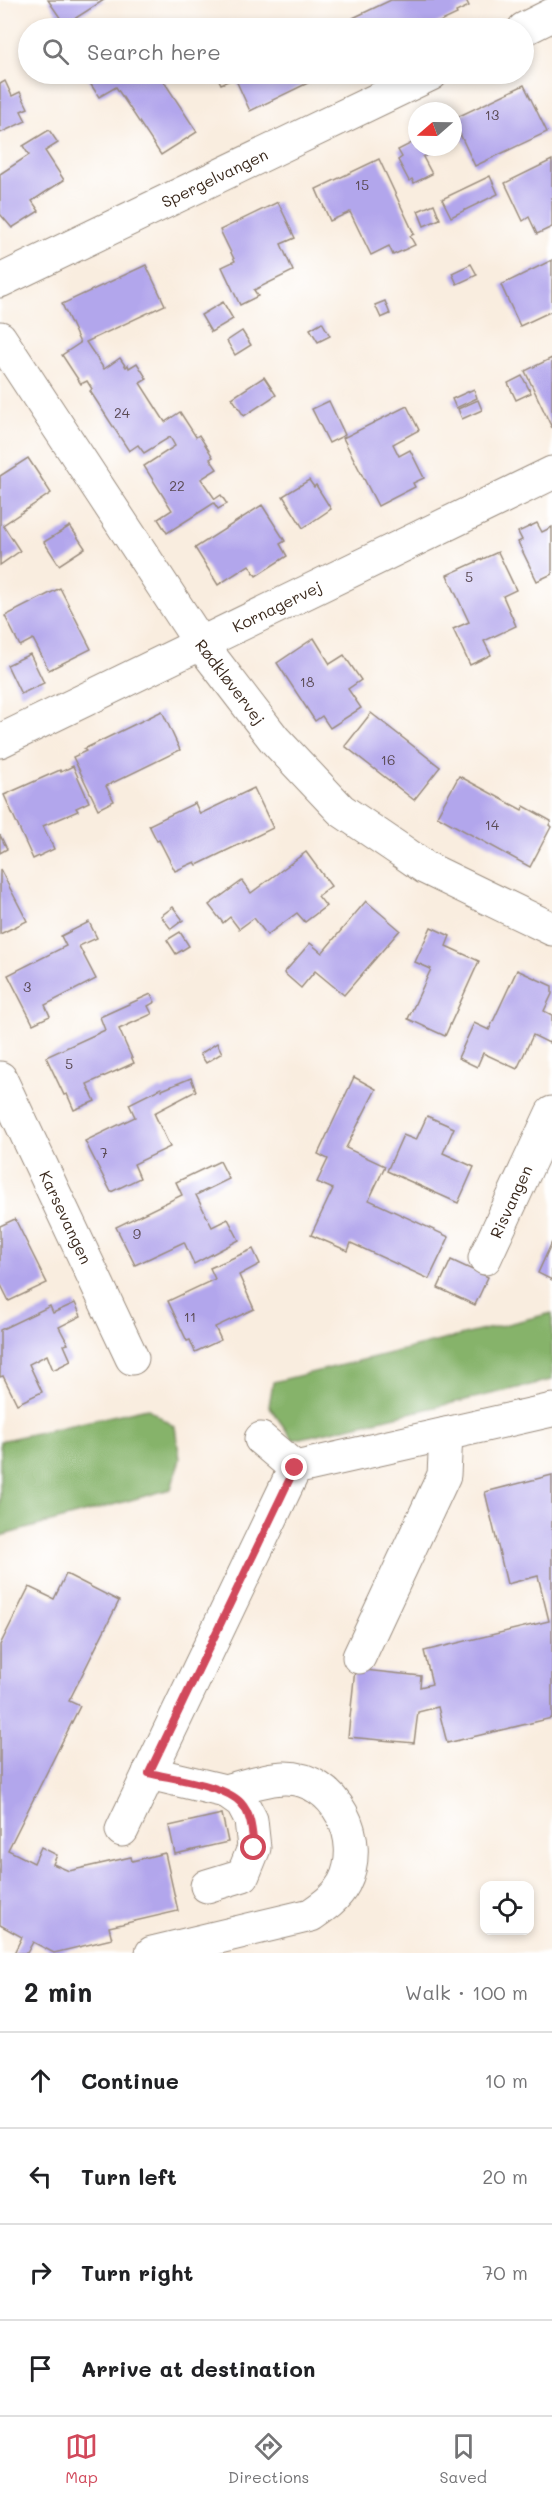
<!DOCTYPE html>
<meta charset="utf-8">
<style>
:root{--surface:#fff;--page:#f2f2f2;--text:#202124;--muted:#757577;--line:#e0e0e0;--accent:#d1495b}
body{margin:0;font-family:Mali,sans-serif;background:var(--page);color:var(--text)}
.controls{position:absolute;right:18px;bottom:18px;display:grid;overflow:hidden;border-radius:12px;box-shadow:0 3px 9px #0003}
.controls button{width:54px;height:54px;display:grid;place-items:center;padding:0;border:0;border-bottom:2px solid var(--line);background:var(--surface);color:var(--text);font:30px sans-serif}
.compass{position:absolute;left:408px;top:102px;width:54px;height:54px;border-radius:50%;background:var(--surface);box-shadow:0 3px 9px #0003;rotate:250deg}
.stop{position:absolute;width:18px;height:18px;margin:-14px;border:4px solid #d1495b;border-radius:50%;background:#fff}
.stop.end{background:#d1495b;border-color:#fff;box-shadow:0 2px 6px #0008}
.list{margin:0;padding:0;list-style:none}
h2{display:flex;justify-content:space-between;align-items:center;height:78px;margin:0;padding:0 24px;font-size:26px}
h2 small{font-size:20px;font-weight:400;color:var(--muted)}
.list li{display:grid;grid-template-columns:39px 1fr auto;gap:18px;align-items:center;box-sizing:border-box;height:96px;padding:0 24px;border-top:2px solid var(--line)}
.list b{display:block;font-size:22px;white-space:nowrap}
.list em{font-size:20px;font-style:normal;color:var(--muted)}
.icon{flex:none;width:33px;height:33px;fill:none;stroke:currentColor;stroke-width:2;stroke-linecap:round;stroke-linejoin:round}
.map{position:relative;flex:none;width:552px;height:1953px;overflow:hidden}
.search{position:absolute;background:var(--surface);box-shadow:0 3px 9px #0003;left:18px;right:18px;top:18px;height:66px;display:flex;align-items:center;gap:15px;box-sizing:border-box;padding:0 21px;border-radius:33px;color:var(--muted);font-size:22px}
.sheet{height:462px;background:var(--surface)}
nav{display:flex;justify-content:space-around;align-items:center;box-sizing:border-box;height:84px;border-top:2px solid var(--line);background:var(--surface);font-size:16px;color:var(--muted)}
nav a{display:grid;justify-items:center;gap:3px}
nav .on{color:var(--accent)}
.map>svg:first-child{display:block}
.forest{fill:#86b36b;stroke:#606e44;stroke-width:1.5}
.building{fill:#b2a6ec}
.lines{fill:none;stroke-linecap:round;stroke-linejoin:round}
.minor-casing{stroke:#9a8c7e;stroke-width:35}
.minor{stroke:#fff;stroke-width:33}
.route{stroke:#d1495b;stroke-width:8}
.labels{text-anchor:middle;stroke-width:6;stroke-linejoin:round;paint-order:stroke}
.number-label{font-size:14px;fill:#594952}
.street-label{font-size:16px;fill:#3b2a1e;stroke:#fff}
</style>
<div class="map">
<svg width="552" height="1953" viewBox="0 0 552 1953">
<rect width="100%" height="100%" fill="#fff"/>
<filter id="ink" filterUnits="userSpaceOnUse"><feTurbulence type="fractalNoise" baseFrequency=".0167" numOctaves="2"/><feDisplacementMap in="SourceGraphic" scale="12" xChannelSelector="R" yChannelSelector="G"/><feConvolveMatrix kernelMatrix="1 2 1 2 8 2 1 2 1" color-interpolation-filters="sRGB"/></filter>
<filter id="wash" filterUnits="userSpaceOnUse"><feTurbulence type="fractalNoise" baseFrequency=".008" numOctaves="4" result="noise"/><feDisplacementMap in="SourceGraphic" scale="24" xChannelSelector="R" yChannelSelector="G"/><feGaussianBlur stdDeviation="1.35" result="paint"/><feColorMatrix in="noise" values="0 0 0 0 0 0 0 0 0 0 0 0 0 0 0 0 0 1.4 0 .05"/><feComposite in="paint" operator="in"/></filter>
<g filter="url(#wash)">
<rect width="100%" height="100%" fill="#f9eddf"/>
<g class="forest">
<path d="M552,1313V1380L293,1440L269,1406L273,1382Z"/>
<path d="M147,1408L175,1427L180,1459L171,1489L0,1536V1441Z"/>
</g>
<g id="blocks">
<g class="building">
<path d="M48,0H104L65,25Z"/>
<path d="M391,0H466L469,6L456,12L457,14L427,28H357L353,18Z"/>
<path d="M84,74H114L115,75L118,74H159L197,132L161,155L116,87L99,97Z"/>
<path d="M216,74H304L308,83L250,111L235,78L221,84Z"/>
<path d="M5,81L12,96L20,92L28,108L21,111L26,121L0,133V84Z"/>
<path d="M524,85L547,132L475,166L453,119Z"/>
<path d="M49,130L58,143L45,151L64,180L32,201L39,211L12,228L0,214V174L29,155L23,146Z"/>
<path d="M417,135V147L438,149L423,157L432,174L414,183L412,179L409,181L398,160L402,157L398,150L414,142L412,138Z"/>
<path d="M379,159L414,234L410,236L415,245L393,255L389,246L371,255L350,212L330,221L316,189Z"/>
<path d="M552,160V227L537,234L529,217L523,221L505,183Z"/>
<path d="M490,176L498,194L451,217L442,199Z"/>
<path d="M278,202L295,238L281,244L293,271L254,290L258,296L240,305L222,267L235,261L220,230Z"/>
<path d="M434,204L440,219L424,226L418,211Z"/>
<path d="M552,260V311L520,326L501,285Z"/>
<path d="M471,264L477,275L457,284L452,273Z"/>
<path d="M146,265L165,305L86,342L104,369L120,358L126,367L128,365L129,368L137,363L147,379L140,383L165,422L180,412L196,437L199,435L213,457L210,459L217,469L201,479L215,499L221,495L227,504L218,509L214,503L167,533L158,519L172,510L144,466L175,446L170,437L144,453L138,445L129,451L90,391L92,389L87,381L81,384L62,355L80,343L62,304Z"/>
<path d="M385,301L390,314L381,318L375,305Z"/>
<path d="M223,302L233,319L211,332L201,315Z"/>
<path d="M322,322L330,336L318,342L310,329Z"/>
<path d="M242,331L251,345L235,355L227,341Z"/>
<path d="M552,358V428L525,371Z"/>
<path d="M522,376L531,393L516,400L508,383Z"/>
<path d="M264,377L276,395L244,416L232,398Z"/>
<path d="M474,389L477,398L456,408L452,399Z"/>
<path d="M478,400L482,410L462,419L458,409Z"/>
<path d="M329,401L345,435L329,443L312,409Z"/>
<path d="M407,406L419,430L393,444L399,456L410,450L424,478L413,483L415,487L378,506L343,438Z"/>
<path d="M28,458L51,493L3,525L20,551L0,565V476Z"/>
<path d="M309,480L314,487L316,485L331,509L303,528L283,496Z"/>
<path d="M262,505L285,541L280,544L287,556L256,576L249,565L218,585L195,548Z"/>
<path d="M537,523L542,532L552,527V574L537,581L518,542L522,540L518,532Z"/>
<path d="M70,526L85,548L59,565L44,542Z"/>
<path d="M498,552L516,590L503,596L516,626L484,641L491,655L470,665L453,629L469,622L447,575Z"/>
<path d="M60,588L91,649L49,670L33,639L20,646L5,616Z"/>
<path d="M314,638L330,664L344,655L361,680L348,689L361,708L330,728L322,716L315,721L277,663Z"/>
<path d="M30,654L44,683L21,694L7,665Z"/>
<path d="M162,711L180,750L106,786L114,801L98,809L73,757L86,751L84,749Z"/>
<path d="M371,713L440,767L414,800L345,746Z"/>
<path d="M73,766L89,802L76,808L78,811L43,826L54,849L33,859L4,795L60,770L61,772Z"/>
<path d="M459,776L522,810L524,806L551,821L549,825L551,827L530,867L437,816Z"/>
<path d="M254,788L273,828L197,865L195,862L175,871L159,840L157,841L149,825L195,803L200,814Z"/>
<path d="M0,835L7,849L0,853Z"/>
<path d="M306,852L331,886L318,896L326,906L305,922L297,913L267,935L254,918L239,929L230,917L223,923L209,905L242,881L251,893Z"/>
<path d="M0,869L27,921L0,934Z"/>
<path d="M366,901L400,930L344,995L315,971L301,988L284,973L310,943L322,953Z"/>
<path d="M173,907L183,920L171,929L161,916Z"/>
<path d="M89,922L97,938L79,946L96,979L45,1005L50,1016L33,1024L8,975L66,946L61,936Z"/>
<path d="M431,927L450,936L446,946L479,961L445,1036L408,1019L431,969L415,962Z"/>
<path d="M180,932L189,946L176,954L167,940Z"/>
<path d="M517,970L552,986V994L544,1011L552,1015V1037L549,1043L533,1035L517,1069L483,1053L477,1067L458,1058L474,1023L489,1030Z"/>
<path d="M151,994L155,1002L148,1006L152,1014L119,1029L134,1063L87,1084L95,1101L74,1110L67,1094L64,1095L46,1057L105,1030L100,1017Z"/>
<path d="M217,1043L222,1053L206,1063L200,1054Z"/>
<path d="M354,1077L376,1089L346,1148L385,1166L369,1200L449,1237L429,1279L351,1243L348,1251L311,1235L333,1189L317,1182L328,1159L318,1154Z"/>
<path d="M191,1078L196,1091L154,1113L170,1147L134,1164L140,1178L111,1192L85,1141L135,1117L129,1104L161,1088L162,1090Z"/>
<path d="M427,1116L454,1128L443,1153L474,1167L458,1203L387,1171L403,1135L416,1140Z"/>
<path d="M220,1161L229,1179L196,1195L212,1227L228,1219L239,1240L194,1264L184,1242L135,1265L116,1227L182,1195L176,1182Z"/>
<path d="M15,1219L47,1283L9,1301L0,1283V1226Z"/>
<path d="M552,1242V1280L538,1273Z"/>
<path d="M253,1249L260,1264L239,1275L254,1309L215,1327L221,1340L195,1352L190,1340L187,1341L168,1301L215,1279L210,1268Z"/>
<path d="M451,1260L488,1277L475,1305L438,1288Z"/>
<path d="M75,1303L81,1316L59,1327L68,1344L64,1345L71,1361L53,1370L47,1355L29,1364L42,1392L17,1404L3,1376L0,1377V1330L50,1306L53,1313Z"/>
<path d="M552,1475V1718L447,1743L438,1707L418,1712L414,1743L348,1737L355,1669L421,1676L420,1687L432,1684L424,1651L549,1621L538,1576L507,1584L485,1492Z"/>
<path d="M66,1574L119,1601L69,1701L80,1706L8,1850L34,1863L41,1847L57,1855L53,1864L69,1871L131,1857L132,1861L165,1853L178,1911L109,1927L112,1939L54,1953L33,1942L27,1953H14L22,1937L0,1925V1645L29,1587L54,1599Z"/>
<path d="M222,1814L228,1842L175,1854L169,1826Z"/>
</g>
</g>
</g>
<g filter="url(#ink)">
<use href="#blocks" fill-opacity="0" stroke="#9a8c7e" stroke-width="1.5"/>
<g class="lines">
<g class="minor-casing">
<g id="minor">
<path d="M524,29L552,15"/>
<path id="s1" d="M0,281L431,74"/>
<path id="s2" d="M0,338L201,644L274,739L341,810L400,850L426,868L552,929"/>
<path id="s3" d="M0,741L552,473"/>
<path id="s4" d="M0,1078L132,1358"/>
<path id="s5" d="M485,1258L552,1113"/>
<path d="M261,1439L295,1468"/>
<path d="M359,1657L444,1475L446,1434"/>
<path d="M149,1773L225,1791L242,1803L251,1820L254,1848L243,1875L207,1886"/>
<path d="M122,1830L295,1468L552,1410"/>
<path d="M152,1953L311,1915C324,1906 336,1898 344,1883C366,1840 336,1777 284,1778C267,1778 242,1787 225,1791"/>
</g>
</g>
<use href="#minor" class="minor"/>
</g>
</g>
<g class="lines" filter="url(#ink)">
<path class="route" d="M254,1848C252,1833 252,1815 241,1803C225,1785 174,1779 149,1773L295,1468"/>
</g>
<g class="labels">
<g class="number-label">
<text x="492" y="120">13</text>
<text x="362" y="190">15</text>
<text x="122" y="418">24</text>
<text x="177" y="491">22</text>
<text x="469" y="582">5</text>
<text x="307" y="687">18</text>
<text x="388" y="765">16</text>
<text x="492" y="830">14</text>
<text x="27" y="992">3</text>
<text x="69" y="1069">5</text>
<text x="104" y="1158">7</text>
<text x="137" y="1239">9</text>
<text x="190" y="1322">11</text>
</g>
<g class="street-label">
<text dy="6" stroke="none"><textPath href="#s1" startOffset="238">Spergelvangen</textPath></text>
<text dy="6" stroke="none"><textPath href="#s3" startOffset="308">Kornagervej</textPath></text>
<text dy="6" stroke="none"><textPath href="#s2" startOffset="414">Rødkløvervej</textPath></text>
<text dy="6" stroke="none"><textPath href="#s5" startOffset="62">Risvangen</textPath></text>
<text dy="6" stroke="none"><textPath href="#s4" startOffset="154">Karsevangen</textPath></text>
</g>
</g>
</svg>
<div class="controls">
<button><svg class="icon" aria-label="locate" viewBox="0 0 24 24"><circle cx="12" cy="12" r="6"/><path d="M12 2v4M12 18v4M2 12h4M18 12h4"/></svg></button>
</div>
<svg class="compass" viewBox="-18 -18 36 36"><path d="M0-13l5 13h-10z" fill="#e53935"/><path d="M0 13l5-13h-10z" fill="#757577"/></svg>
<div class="stop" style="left:254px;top:1848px"></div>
<div class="stop end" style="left:295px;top:1468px"></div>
<div class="search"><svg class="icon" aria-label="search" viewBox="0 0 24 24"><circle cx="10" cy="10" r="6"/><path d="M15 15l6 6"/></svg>Search here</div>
</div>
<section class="sheet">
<h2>2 min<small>Walk · 100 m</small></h2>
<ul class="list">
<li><svg class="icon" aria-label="ahead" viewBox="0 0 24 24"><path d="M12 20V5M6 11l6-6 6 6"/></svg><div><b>Continue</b></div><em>10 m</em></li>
<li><svg class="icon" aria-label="left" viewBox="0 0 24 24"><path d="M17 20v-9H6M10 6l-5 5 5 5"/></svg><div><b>Turn left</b></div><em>20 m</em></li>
<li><svg class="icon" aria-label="right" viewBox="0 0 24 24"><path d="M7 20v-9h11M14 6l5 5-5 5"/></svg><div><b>Turn right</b></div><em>70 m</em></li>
<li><svg class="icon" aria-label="arrive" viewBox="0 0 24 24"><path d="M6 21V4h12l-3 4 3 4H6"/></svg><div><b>Arrive at destination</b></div></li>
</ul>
</section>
<nav>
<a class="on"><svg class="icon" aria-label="map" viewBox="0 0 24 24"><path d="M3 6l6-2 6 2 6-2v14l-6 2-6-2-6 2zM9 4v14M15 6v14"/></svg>Map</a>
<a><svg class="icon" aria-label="directions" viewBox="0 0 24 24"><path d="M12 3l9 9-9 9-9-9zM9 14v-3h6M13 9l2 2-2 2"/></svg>Directions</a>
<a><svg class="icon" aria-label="saved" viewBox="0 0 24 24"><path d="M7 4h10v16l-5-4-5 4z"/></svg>Saved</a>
</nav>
